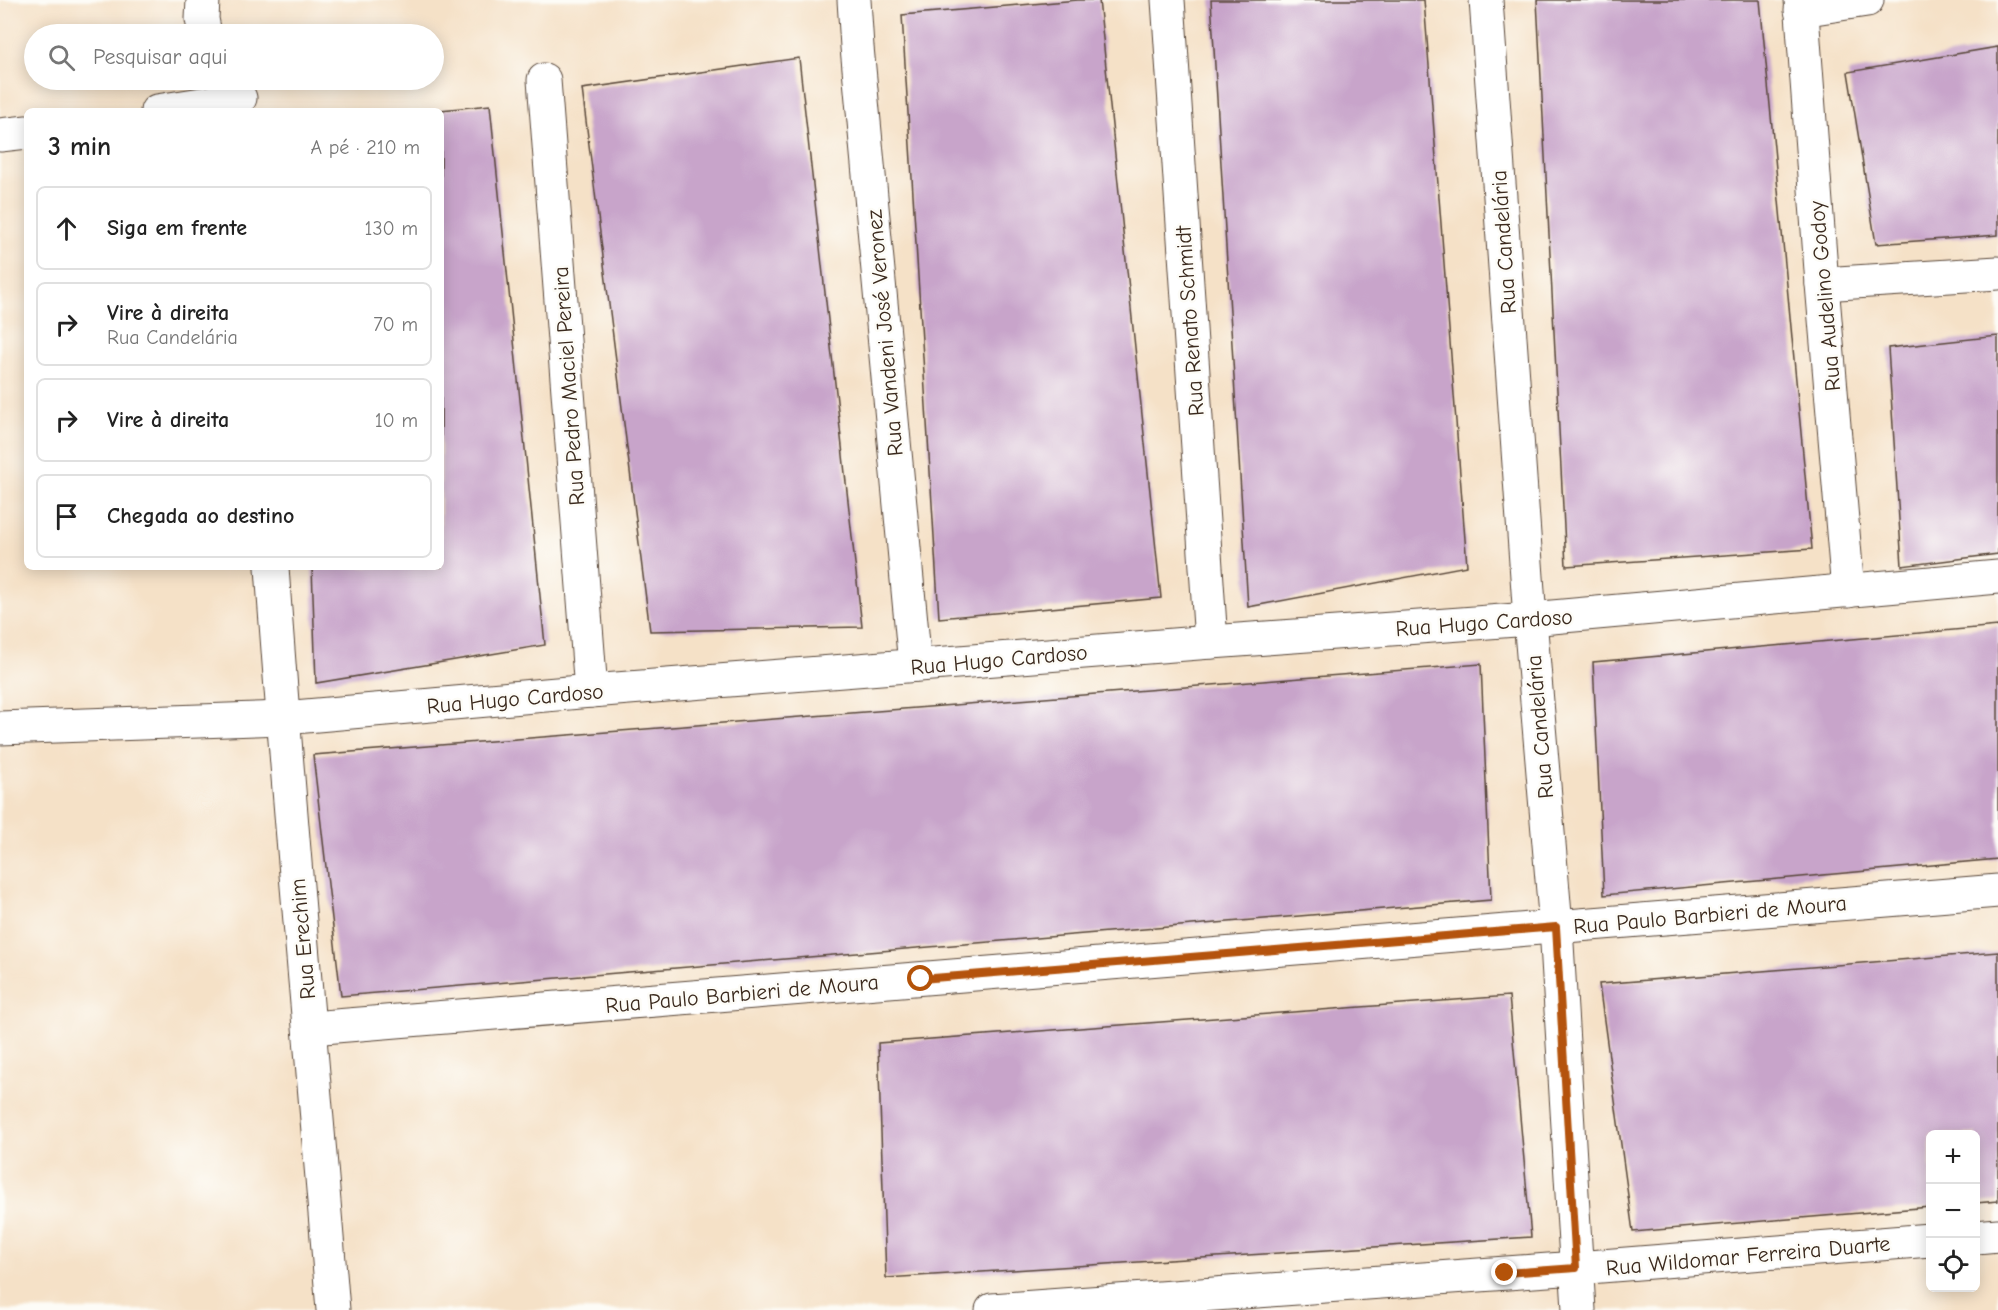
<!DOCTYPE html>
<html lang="pt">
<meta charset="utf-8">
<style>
:root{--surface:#fff;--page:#f6f6f6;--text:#222;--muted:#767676;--line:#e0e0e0}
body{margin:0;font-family:"Comic Neue",sans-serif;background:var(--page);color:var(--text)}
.controls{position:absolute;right:18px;bottom:18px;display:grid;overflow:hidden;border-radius:9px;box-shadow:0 3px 15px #0003}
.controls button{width:54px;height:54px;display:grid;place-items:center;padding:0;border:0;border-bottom:2px solid var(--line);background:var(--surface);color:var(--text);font:30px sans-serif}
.stop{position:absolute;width:18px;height:18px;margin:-14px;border:4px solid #b45309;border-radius:50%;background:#fff}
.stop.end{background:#b45309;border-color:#fff;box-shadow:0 2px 6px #0008}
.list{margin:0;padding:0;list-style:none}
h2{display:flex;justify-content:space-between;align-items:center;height:78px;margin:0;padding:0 24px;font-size:26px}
h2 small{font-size:20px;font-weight:400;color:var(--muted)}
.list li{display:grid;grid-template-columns:39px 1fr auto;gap:18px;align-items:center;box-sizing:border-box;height:84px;margin:0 12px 12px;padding:0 12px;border:2px solid var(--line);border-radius:9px}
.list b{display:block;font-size:22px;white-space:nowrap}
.list p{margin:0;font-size:20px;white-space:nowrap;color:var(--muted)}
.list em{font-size:20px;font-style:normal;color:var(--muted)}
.icon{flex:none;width:33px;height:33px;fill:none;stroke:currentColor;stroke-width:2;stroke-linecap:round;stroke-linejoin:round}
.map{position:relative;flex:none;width:1998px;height:1310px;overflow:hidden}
.search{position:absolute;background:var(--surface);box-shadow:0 3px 15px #0003;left:24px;top:24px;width:420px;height:66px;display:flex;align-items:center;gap:15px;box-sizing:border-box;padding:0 21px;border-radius:33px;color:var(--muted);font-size:22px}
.panel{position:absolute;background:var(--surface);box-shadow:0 3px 15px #0003;left:24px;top:108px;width:420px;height:462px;border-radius:9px}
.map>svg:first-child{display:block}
.building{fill:#c8a4ca}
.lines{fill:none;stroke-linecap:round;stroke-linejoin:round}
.minor-casing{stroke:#574537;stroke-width:35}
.minor{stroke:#fff;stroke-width:33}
.route{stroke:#b45309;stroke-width:8}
.labels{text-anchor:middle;stroke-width:5;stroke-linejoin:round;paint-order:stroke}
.street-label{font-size:22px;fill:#3b2a1e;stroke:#fdfcf7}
</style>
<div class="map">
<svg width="1998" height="1310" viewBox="0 0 1998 1310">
<rect width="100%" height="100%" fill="#fdfcf7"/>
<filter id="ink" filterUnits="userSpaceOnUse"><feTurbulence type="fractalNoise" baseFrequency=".0167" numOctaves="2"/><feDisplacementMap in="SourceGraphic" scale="12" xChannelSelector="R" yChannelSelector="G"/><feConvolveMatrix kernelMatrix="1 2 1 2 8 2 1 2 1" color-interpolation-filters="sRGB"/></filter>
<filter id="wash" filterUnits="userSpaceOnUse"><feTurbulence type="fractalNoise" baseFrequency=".008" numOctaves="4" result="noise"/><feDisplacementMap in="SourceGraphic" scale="24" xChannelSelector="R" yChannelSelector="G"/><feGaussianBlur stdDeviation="1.35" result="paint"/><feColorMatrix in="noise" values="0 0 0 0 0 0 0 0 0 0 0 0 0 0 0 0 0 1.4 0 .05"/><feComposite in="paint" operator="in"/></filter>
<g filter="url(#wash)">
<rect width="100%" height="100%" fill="#f5e1c7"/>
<g id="blocks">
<g class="building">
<path d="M1078,0H1099L1161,598L939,618L902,15Z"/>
<path d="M1211,0H1424L1467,566L1248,607Z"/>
<path d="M1537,0H1760L1812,549L1566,566Z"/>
<path d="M1998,47V235L1876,244L1848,72Z"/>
<path d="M799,58L862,627L650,631L582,89Z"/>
<path d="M490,105L545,645L316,683L312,567H441V110Z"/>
<path d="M1998,336V554L1902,566L1888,348Z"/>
<path d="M1998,626V859L1604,895L1593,662Z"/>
<path d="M1481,664L1491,900L341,996L313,755Z"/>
<path d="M1998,952V1201L1976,1203V1134H1930V1207L1633,1232L1599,984Z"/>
<path d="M1509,996L1531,1237L886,1278L878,1043Z"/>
</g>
</g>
</g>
<g filter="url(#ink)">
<use href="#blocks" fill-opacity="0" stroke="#574537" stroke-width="1.5"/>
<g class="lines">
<g class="minor-casing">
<g id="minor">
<path d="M203,0L202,19L205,34"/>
<path d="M854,0L857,47L915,665"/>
<path d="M1168,0L1211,642"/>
<path d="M1486,0L1530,619L1556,927L1579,1310"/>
<path d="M1801,0L1822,284L1848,591"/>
<path d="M1801,10L1867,0"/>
<path d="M544,80L591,691"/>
<path d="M157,111L240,98"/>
<path d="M0,135L27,132"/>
<path d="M1822,284L1998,273"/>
<path d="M272,567C289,815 313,1062 333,1310"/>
<path d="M0,728L283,718L591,691L1211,642L1530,619L1998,577"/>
<path d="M311,1028L1998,891"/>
<path d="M1976,1237L1998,1235"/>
<path d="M992,1310L1576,1268L1930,1240"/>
</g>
</g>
<use href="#minor" class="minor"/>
</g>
</g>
<g class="lines" filter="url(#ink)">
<path class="route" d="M921,979L1556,927L1576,1268L1505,1273"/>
</g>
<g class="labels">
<g class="street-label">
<text transform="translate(1503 242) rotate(-94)" y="8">Rua Candelária</text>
<text transform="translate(1824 296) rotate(-95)" y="8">Rua Audelino Godoy</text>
<text transform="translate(1189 321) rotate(-94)" y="8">Rua Renato Schmidt</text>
<text transform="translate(884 333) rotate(-95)" y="8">Rua Vandeni José Veronez</text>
<text transform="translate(568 386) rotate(-94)" y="8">Rua Pedro Maciel Pereira</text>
<text transform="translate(1484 622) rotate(-4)" y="8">Rua Hugo Cardoso</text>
<text transform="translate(999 659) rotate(-5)" y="8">Rua Hugo Cardoso</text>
<text transform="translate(515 698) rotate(-5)" y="8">Rua Hugo Cardoso</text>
<text transform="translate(1539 727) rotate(-95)" y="8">Rua Candelária</text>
<text transform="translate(1710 914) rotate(-5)" y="8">Rua Paulo Barbieri de Moura</text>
<text transform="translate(302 939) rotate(-95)" y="8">Rua Erechim</text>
<text transform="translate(742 993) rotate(-5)" y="8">Rua Paulo Barbieri de Moura</text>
<text transform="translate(1748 1255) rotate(-5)" y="8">Rua Wildomar Ferreira Duarte</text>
</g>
</g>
</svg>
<div class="controls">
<button>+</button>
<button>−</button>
<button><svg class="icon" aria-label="locate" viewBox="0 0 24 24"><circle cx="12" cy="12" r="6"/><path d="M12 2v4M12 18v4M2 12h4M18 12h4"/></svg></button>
</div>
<div class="stop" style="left:921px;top:979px"></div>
<div class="stop end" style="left:1505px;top:1273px"></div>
<div class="search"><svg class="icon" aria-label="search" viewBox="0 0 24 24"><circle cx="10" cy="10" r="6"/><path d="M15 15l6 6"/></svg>Pesquisar aqui</div>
<section class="panel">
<h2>3 min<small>A pé · 210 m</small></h2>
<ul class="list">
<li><svg class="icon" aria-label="ahead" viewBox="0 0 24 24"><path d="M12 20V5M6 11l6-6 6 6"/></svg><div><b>Siga em frente</b></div><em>130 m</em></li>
<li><svg class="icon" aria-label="right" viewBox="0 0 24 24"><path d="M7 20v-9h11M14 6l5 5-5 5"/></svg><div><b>Vire à direita</b><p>Rua Candelária</p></div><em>70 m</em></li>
<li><svg class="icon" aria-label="right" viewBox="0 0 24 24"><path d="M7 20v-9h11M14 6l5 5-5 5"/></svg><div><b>Vire à direita</b></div><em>10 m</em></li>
<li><svg class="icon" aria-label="arrive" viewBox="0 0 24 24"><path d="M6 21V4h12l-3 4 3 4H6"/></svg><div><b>Chegada ao destino</b></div></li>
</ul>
</section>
</div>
